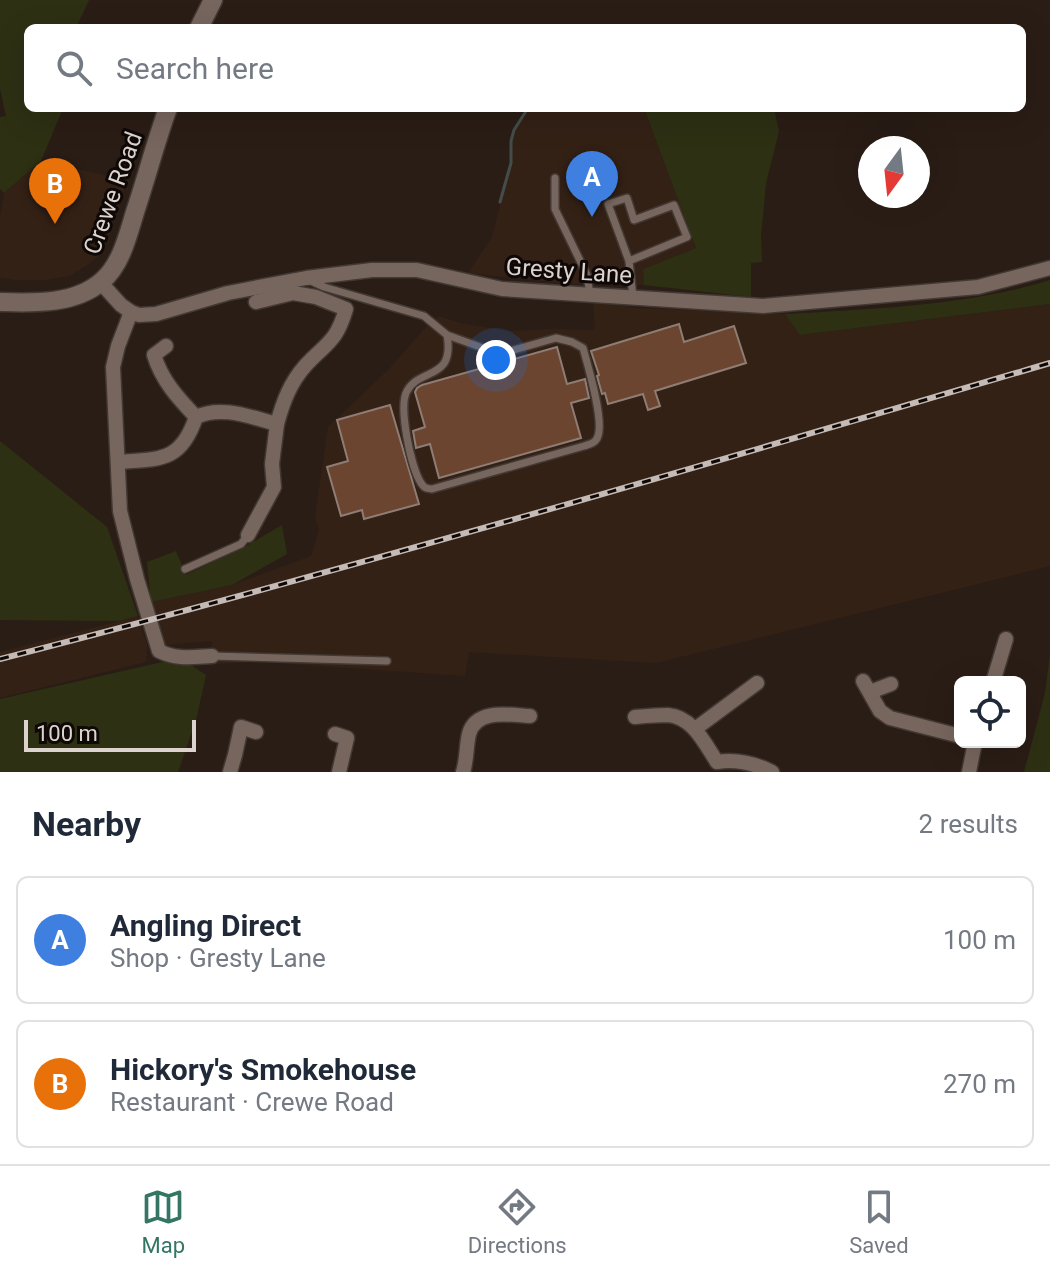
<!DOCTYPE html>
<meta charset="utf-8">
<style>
:root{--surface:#fff;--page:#f2f2f3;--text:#1f2937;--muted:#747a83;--line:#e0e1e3;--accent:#347564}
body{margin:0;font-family:Roboto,sans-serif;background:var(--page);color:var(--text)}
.controls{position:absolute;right:24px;bottom:24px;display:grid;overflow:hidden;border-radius:12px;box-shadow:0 8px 32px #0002}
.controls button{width:72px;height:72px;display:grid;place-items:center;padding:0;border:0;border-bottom:2px solid var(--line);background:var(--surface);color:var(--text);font:40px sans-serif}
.compass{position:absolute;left:858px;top:136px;width:72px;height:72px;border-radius:50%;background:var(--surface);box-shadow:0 8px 32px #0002;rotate:195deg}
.scale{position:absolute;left:24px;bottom:20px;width:172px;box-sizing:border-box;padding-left:8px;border:4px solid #dcd3ce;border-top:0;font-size:22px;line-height:28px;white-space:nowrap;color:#dcd3ce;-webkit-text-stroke:6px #0e0806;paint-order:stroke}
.you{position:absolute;left:496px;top:360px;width:28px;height:28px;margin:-20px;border:6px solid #fff;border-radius:50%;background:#1a73e8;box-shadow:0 0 0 12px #1a73e833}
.badge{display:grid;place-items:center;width:52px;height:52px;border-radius:50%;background:var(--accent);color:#fff;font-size:26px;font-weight:700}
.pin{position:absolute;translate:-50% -66px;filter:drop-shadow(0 2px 4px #0008)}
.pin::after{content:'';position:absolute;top:42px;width:28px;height:24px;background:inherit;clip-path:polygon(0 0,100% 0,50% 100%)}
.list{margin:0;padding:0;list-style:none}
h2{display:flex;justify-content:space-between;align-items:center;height:104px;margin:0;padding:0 32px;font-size:34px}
h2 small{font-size:26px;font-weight:400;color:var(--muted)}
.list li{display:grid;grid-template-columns:52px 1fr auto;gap:24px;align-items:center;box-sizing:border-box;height:128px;margin:0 16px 16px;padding:0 16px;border:2px solid var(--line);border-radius:12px}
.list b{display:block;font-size:30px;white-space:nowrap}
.list p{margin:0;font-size:26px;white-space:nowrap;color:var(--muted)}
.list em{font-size:26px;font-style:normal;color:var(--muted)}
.icon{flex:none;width:44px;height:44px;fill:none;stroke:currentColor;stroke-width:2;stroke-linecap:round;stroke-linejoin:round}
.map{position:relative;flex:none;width:1050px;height:772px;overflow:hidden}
.search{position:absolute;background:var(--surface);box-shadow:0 8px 32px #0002;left:24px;right:24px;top:24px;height:88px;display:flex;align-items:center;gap:20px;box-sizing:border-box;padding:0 28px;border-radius:12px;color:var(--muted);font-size:30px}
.sheet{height:392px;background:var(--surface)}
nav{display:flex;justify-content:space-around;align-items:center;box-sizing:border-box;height:112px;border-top:2px solid var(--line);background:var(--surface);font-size:22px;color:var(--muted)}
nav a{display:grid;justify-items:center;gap:4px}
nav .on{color:var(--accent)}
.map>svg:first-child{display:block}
.built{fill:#342116}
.green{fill:#2d3013}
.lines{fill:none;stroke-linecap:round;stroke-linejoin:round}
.stream{stroke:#444d4c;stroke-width:3}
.building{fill:#6c4531;stroke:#8e7d74;stroke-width:2}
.lane-casing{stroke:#423834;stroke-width:10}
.street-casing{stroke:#423834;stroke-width:17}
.secondary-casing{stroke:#423834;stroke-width:21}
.lane{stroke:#77665e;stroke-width:7}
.street{stroke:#77665e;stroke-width:14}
.secondary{stroke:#77665e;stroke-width:18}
.rail-casing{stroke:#c5bbb6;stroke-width:6}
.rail{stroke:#0e0806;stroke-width:3;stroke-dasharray:9;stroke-linecap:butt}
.labels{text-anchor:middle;stroke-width:6;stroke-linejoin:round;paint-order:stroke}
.street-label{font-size:24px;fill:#dcd3ce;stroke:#0e0806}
</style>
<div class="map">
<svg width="1050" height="772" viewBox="0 0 1050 772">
<rect width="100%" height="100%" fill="#2a1d16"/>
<g class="built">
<path d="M528,108H644L696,248L643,269L644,285L572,284L468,273L492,237L511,163V141L514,130Z"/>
<path d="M41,161L127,180L107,241L101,253L86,266L69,276L46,280H17L0,278V217L4,193Z"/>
<path d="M593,301L636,308L785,314L801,335L1050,304V566L656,663L469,652L465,676L261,662L215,664L212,656V641L166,645L163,640L151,602L232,585L311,556L319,530L315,516L328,427L389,369L425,328L439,316L460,323L508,331L551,329L595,330Z"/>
<path d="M138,616L147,645L146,662L0,698V652Z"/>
</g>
<g class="green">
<path d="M0,0H89L76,28H28V108H63L41,161L4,193L0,189V117L6,116L0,89Z"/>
<path d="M644,108H774L779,131L766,183L761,236L762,262L751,263V297L644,285L643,269L696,248Z"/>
<path d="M1050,280V304L800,335L785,314C872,309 966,306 1050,280Z"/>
<path d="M0,441L107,527L138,616L118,621L0,620Z"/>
<path d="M282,525L287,554L232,585L151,602L147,562L176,551L186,575L248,545Z"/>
<path d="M1050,654V772H1024L1045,693Z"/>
<path d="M180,658L206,675L196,720L178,772H0V699Z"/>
</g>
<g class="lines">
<path class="stream" d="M500,202L511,163V141L514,130L528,108"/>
</g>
<g class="building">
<path d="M679,324L684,342L734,326L746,363L655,391L660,406L648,410L643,394L608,404L605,393L602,394L597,376L599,375L591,351Z"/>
<path d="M557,347L567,384L585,379L589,398L571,403L581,438L439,478L430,444L416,448L413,431L425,427L415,392L417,388L422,385Z"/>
<path d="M390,405L419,504L364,519L362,510L341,516L327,467L348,461L337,420Z"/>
</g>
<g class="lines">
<g class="lane-casing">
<g id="lane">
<path d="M555,178V209L587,275L590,295"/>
<path d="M629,261L687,237L674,205L634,220L627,198L608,204L629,261L633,297"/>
<path d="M311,281L324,287L424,316L447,335L483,348L507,352L556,338L572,342L583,348C588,366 604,420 598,436C596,443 590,444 584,446L432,489C426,488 425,489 421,483C411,468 398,406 407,391C420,367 455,381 447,335"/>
<path d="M185,569L241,544L248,535"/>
<path d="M212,656L387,661"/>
</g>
</g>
<g class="street-casing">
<g id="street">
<path d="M101,283L121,305L131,312L139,315L156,314L228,293L306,278L372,270H417L502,289L763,306L978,287L1050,268"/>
<path d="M256,302L293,293L316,297L346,309C336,343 326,343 305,366C290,383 283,402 277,424"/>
<path d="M131,312L118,346L113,367L120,511L137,579L159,651C177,660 193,657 212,656"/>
<path d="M166,346L154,355C162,381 178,398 196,417"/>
<path d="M118,462C160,459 181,462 196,417C222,405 250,417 277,424L272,464L274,487L248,535"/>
<path d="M863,681L880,711L890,718L960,736"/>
<path d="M993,682L1006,639"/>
<path d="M870,692L891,684"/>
<path d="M635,717C646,716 657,715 668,715C693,717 705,744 717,762C737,759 754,763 772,772"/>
<path d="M695,729L757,683"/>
<path d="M335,734L347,738L339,772"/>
<path d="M230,772L235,755L241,727L256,732"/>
<path d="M463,772C467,760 466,747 469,734C476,708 510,715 530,716"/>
<path d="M969,772L975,742"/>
</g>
</g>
<g class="secondary-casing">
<g id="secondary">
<path d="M199,28L213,0"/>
<path d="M0,302C33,303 75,305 102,281C122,264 128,234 136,209C147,176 156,141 168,108"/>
</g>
</g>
<use href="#lane" class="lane"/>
<use href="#street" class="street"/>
<use href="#secondary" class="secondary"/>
<g class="rail-casing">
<path id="rail" d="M0,659C352,569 701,466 1050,363"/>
</g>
<use href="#rail" class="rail"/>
</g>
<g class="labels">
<g class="street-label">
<text transform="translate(113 193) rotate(-70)" y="8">Crewe Road</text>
<text transform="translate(569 271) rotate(4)" y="8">Gresty Lane</text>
</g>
</g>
</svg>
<div class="controls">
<button><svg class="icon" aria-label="locate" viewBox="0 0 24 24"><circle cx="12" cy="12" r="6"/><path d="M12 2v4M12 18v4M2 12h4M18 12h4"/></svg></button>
</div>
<svg class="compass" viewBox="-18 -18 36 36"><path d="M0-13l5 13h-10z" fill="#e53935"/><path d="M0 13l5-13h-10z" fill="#747a83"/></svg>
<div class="scale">100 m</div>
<div class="you"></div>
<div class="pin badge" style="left:592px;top:217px;background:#3f7fe0">A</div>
<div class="pin badge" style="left:55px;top:224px;background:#e8710a">B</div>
<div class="search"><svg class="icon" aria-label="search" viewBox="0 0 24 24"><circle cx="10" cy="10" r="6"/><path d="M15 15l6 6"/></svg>Search here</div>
</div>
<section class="sheet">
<h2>Nearby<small>2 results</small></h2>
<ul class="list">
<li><span class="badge" style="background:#3f7fe0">A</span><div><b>Angling Direct</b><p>Shop · Gresty Lane</p></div><em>100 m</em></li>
<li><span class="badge" style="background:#e8710a">B</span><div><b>Hickory's Smokehouse</b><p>Restaurant · Crewe Road</p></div><em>270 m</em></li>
</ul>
</section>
<nav>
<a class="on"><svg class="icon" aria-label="map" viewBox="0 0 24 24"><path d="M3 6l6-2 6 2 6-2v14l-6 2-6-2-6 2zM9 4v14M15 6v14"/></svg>Map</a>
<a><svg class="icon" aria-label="directions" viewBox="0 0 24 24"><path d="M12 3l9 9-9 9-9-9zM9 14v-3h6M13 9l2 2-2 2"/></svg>Directions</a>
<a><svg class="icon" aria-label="saved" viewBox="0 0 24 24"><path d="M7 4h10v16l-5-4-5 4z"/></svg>Saved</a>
</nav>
